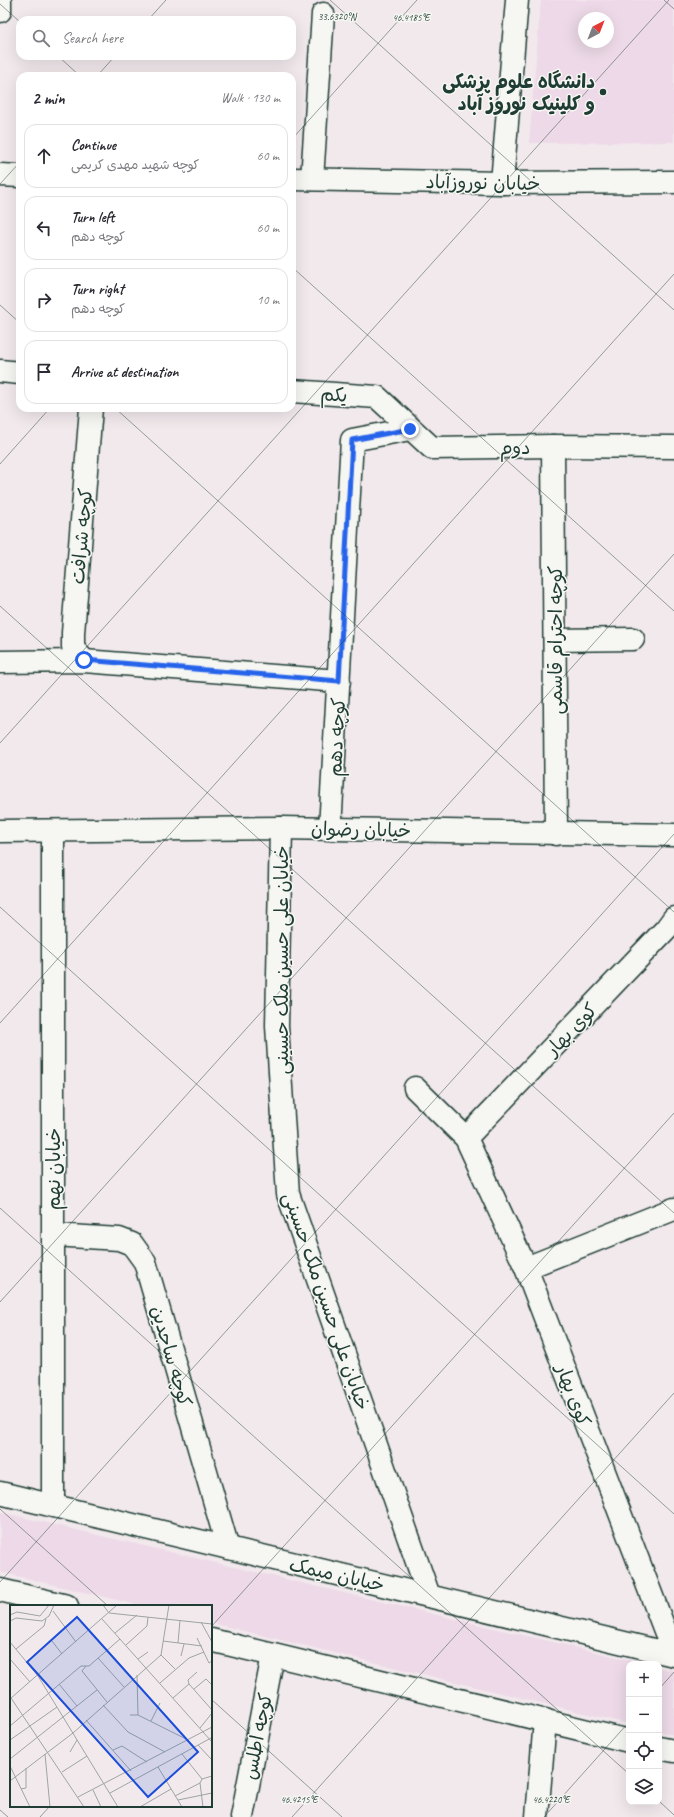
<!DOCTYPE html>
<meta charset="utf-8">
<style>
:root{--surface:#fff;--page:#f7f7f7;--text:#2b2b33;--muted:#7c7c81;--line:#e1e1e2}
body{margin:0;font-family:Caveat,"Playpen Sans Arabic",sans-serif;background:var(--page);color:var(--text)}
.controls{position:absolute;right:12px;bottom:12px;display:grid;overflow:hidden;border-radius:8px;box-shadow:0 4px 16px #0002}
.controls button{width:36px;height:36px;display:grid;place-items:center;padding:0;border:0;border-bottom:1px solid var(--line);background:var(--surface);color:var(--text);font:20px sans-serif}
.compass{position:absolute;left:578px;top:12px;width:36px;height:36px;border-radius:50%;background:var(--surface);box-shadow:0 4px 16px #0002;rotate:42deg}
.stop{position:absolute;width:12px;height:12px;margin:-9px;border:3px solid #2563eb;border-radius:50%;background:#fff}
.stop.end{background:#2563eb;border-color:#fff;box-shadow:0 1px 4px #0008}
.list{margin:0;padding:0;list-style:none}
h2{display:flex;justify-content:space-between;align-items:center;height:52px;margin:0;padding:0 16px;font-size:17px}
h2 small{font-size:13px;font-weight:400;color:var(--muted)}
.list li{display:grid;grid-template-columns:26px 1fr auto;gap:12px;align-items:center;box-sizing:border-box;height:64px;margin:0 8px 8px;padding:0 8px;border:1px solid var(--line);border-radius:12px}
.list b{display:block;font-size:15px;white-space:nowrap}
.list p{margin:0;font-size:13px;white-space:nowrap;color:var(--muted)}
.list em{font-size:13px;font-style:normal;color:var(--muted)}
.icon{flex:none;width:22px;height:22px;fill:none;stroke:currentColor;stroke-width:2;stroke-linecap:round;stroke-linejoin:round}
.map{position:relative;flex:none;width:674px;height:1817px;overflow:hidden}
.search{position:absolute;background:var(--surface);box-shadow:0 4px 16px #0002;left:16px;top:16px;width:280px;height:44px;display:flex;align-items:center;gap:10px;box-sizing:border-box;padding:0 14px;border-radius:12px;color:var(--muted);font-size:15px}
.panel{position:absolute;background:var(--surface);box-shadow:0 4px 16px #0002;left:16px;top:72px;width:280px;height:340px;border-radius:12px}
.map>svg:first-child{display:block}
.built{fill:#edd9e7;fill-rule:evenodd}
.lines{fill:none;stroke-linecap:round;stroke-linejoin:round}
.street-casing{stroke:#1f3d34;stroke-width:25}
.secondary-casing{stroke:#1f3d34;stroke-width:25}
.street{stroke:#f6f6f2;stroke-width:22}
.secondary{stroke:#f6f6f2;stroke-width:22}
.route{stroke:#2563eb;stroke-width:5}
.ticks{fill:none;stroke:#1f3d34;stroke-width:1;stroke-opacity:0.45}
.poi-dot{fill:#1f3d34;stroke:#f6f6f2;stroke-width:1.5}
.labels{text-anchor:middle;stroke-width:3;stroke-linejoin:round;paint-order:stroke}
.poi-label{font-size:19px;font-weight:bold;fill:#1f3d34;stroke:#f6f6f2;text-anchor:end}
.street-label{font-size:19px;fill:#1f3d34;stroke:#f6f6f2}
.inset-road{fill:none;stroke:#9ea4a3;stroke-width:1}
.view{fill:#1d4ed8;fill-opacity:0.15;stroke:#1d4ed8;stroke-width:2}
.inset-edge{fill:none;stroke:#1f3d34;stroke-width:2}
.ticks-label{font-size:10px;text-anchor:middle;fill:#1f3d34;stroke:#f6f6f2;stroke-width:3;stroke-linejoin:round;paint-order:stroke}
</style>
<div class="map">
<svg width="674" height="1817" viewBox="0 0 674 1817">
<rect width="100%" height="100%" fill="#f2e9ed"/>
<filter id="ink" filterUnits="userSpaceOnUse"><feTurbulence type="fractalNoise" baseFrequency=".025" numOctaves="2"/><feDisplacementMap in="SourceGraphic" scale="8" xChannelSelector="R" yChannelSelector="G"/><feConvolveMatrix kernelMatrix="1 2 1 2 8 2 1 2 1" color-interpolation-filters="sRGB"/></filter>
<g filter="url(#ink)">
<g class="built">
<path d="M541,0H674V142L529,143ZM584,18H608V42H584Z"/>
<path d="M0,1512L646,1664H629V1724L211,1623V1606H142L0,1572Z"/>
<path d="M659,1667L674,1671V1735L659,1731Z"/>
</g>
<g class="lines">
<g class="street-casing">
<g id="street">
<path d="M0,11V0"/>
<path d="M312,179L323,14"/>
<path d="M502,183L517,0"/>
<path d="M0,371L20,373"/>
<path d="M292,391L377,397L432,448L553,446L674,447"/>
<path d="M553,446L556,834"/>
<path d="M555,640L633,639"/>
<path d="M84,661L73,647V633L91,408"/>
<path d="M0,662L84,661L339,681"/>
<path d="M281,828L277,1026L288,1194L429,1596"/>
<path d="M330,829L352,440L410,429"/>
<path d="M0,831L281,828L674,835"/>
<path d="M415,1088L466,1138L526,1268L674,1654"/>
<path d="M466,1138L666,929L674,918"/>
<path d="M53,1235L119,1239L132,1244L145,1262L228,1548"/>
<path d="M526,1268L674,1209"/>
<path d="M53,1506V832"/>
<path d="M242,1817L273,1655"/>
<path d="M537,1817L545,1720"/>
</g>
</g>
<g class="secondary-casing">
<g id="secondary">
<path d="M0,175L20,176"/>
<path d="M292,179L502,183L674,182"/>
<path d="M0,1493L674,1655"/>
<path d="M0,1590L67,1606"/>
<path d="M211,1640L629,1741"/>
<path d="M659,1748L674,1751"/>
</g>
</g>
<use href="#street" class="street"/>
<use href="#secondary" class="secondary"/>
</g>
</g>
<g class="lines" filter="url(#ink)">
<path class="route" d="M84,660L339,681L352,440L410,429"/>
</g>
<path class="ticks" d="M330,0L674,310M664,0L674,9M0,4L20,22M148,20L166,0M58,56L80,76M97,76L115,56M292,139L417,0M0,184L20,162M292,267L674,611M0,305L20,323M115,408L674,912M0,464L50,408M0,606L674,1213M0,743L669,0M0,907L674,1514M0,1023L674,274M0,1208L629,1774M0,1302L674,554M0,1509L108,1606M0,1582L674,834M211,1627L674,1113M659,1689L674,1672M211,1699L342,1817M659,1801L674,1815M0,1810L8,1817M40,1817L50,1806M292,1817L674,1393M544,1817L629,1722"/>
<circle class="poi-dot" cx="603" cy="92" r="4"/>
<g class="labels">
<g class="poi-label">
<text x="595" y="88">دانشگاه علوم پزشکی<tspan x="595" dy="22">و کلینیک نوروز آباد</tspan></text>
</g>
<g class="street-label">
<text transform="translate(483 182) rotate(1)" y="7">خیابان نوروزآباد</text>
<text transform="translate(334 394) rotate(4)" y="7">یکم</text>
<text transform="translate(515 447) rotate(-1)" y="7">دوم</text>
<text transform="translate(81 536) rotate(-85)" y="7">کوچه شرافت</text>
<text transform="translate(555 640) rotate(-90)" y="7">کوچه احترام قاسمی</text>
<text transform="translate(336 737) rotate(-87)" y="7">کوچه دهم</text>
<text transform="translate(361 829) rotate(1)" y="7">خیابان رضوان</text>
<text transform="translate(281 960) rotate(-90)" y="7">خیابان علی حسین ملک حسینی</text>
<text transform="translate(571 1029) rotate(-46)" y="7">کوی بهار</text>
<text transform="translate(53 1169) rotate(-90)" y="7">خیابان نهم</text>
<text transform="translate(327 1301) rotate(71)" y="7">خیابان علی حسین ملک حسینی</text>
<text transform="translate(172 1356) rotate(74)" y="7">کوچه ساجدین</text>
<text transform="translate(574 1395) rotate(69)" y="7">کوی بهار</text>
<text transform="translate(337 1574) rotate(13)" y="7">خیابان میمک</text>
<text transform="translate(257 1736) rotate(-79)" y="7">کوچه اطلس</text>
</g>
</g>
<g transform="translate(10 1605)">
<rect width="202" height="202" fill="#f2e9ed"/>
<path class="inset-road" d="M93,0L99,8L202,19M43,6L66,37M0,10L7,7L30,11L39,0M92,14L202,137M0,16L6,13L32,16L39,11L44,0M191,17L202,37M105,28L127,10M187,33L199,58L202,56M42,36L52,49M153,36L192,41M0,37L28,71L108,202M168,38L170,15M116,40L137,21L138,12M6,44L34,21L36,14M151,50L165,64M171,51L174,39M88,53L114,82M0,54L20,77M128,54L138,47M76,61L72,66L97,97M127,70L128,110M150,78L179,53L194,47M49,79L67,101M179,79L202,105M184,84L196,74L202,80M1,93L74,202M163,93L179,79L178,75L187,67M0,94L107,0M93,100L118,127L155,147M120,110H128L178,135M76,115L121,166M141,116L150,98M0,121L71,61H79L110,34M190,123L202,108M0,135L47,102M188,140L201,154M103,145L112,141L137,157M60,147L67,135M35,149L40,202M172,149L192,174M0,154L87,85M0,161L20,202M148,162L172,202M52,167L77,151M0,176L63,128L151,50L159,0M190,178L193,202M11,184L16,183V163M83,185L91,202M100,188L201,133M165,191L190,178L192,174L202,171M68,192L202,122M168,195L202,188M130,202L161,184"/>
<path class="view" d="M67,12L188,147L138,192L17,57Z"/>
<rect width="202" height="202" class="inset-edge"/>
</g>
<g class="ticks-label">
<text x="337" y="20">33.6320°N</text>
<text x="411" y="21">46.4185°E</text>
<text x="299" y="1803">46.4215°E</text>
<text x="551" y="1803">46.4220°E</text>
</g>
</svg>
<div class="controls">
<button>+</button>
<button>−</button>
<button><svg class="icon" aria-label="locate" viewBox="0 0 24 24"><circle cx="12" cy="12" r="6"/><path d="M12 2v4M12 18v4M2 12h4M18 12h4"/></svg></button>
<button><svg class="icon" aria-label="layers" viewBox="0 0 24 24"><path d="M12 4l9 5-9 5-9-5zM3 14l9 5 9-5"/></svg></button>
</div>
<svg class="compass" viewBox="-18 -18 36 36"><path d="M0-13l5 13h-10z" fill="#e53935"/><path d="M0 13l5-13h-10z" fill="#7c7c81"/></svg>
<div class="stop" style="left:84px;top:660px"></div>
<div class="stop end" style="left:410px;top:429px"></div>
<div class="search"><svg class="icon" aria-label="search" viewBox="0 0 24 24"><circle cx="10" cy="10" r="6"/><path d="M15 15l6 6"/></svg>Search here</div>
<section class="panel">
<h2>2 min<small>Walk · 130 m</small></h2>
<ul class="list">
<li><svg class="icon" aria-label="ahead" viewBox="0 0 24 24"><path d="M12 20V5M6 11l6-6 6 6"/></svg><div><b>Continue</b><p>کوچه شهید مهدی کریمی</p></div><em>60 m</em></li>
<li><svg class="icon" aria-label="left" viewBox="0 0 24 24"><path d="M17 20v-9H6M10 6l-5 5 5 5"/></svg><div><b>Turn left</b><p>کوچه دهم</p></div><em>60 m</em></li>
<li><svg class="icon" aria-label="right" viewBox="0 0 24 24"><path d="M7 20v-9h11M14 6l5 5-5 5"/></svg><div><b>Turn right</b><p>کوچه دهم</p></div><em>10 m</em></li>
<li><svg class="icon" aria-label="arrive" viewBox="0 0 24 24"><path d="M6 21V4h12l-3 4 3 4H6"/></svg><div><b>Arrive at destination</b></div></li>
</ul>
</section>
</div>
